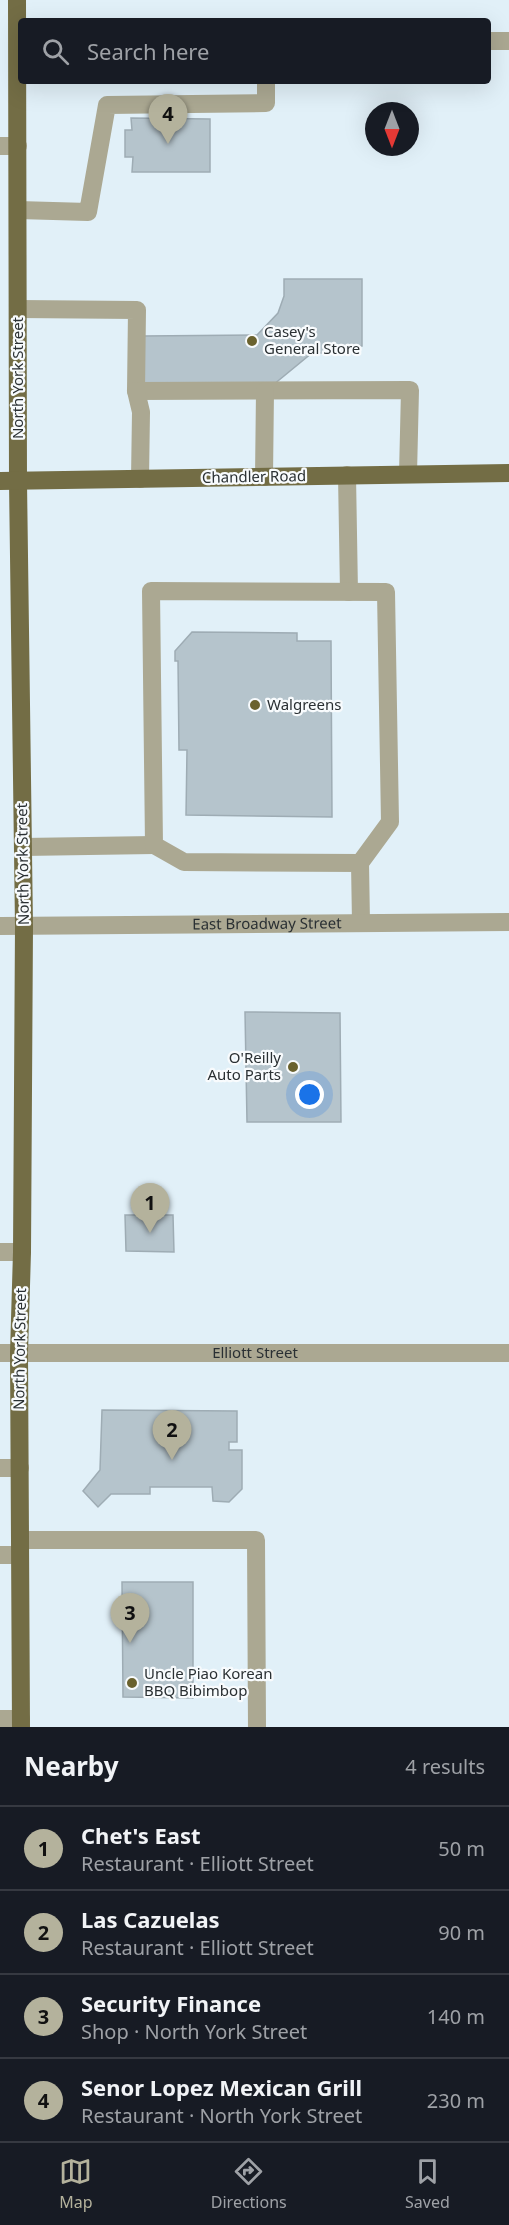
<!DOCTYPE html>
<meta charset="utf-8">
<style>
:root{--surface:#171b24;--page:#20242c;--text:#f1f3f6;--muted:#9ea1a6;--line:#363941;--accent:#b4b29c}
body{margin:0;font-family:"Noto Sans",sans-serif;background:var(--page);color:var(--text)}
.compass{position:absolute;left:365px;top:102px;width:54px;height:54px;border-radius:50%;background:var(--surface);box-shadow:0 6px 24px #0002;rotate:180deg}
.you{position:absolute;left:310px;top:1095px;width:21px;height:21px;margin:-15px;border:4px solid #fff;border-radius:50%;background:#1a73e8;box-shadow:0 0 0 9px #1a73e833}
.badge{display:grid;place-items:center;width:39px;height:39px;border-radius:50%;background:var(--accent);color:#111;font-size:20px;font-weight:700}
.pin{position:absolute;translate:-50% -50px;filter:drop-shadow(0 2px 3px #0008)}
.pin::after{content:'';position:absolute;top:32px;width:21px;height:18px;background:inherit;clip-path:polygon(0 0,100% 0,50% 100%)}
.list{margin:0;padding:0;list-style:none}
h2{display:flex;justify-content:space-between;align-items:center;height:78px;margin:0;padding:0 24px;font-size:26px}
h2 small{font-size:20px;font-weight:400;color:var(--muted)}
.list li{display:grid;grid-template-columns:39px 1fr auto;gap:18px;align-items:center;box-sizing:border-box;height:84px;padding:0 24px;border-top:2px solid var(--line)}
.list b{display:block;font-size:22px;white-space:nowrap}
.list p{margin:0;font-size:20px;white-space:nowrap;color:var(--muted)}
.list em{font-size:20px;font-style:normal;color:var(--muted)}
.icon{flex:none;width:33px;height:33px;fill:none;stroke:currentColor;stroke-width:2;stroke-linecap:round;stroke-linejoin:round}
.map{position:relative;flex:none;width:509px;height:1727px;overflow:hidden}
.search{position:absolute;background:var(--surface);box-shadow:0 6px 24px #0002;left:18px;right:18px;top:18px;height:66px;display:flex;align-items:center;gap:15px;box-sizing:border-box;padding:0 21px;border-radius:6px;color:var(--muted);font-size:22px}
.sheet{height:414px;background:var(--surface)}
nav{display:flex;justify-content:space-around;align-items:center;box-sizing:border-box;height:84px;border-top:2px solid var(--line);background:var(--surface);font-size:16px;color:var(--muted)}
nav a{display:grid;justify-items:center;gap:3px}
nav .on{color:var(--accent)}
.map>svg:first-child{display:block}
.building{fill:#b5c4cc;stroke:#9eacb4;stroke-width:1.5}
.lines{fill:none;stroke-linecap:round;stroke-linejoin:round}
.minor{stroke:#aba892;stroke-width:18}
.major{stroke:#736d45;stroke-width:18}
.poi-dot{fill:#6a622e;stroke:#f8fbfd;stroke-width:2}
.labels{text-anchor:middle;stroke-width:4.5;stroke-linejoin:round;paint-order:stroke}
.poi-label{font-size:15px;fill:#2a3033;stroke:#f8fbfd;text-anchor:start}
.street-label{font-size:15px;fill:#2a3033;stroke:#f8fbfd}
</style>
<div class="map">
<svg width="509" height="1727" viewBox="0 0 509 1727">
<rect width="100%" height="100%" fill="#e1f0f8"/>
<g class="building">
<path d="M131,118L210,119V172H132L133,157H125V130H132Z"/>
<path d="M284,279H362V346H345V353H312L262,394H143V336L257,335L278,313L284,296Z"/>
<path d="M192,632L297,633V641H331L332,817L186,815L187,750H179L178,661H175V651Z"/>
<path d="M245,1012L340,1013L341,1122H247Z"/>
<path d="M125,1215H173L174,1252L126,1251Z"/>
<path d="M102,1410L237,1411V1442H229V1450H242V1489L229,1502L213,1501L212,1487H150V1494H111L98,1507L83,1491L100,1470Z"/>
<path d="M122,1582H193V1698L123,1697Z"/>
</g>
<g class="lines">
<g class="minor">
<path d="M488,41H509"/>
<path d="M0,146H18"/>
<path d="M18,210L88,212L107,105L266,103V81"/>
<path d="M18,309L137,310L136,391L410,390L408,474"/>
<path d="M136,391L141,412L140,479"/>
<path d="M347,475L349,592"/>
<path d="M264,477L265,391"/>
<path d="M23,847L154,845"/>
<path d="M360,863L184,862L154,845L151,591L386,592L390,822L360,863L361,923"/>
<path id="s1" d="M0,926L509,922"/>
<path d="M0,1252H22"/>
<path id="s2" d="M0,1353H509"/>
<path d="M0,1468H20"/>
<path d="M20,1540H256L257,1727"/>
<path d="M0,1555H20"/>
<path d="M0,1719H21"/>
</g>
<g class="major">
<path d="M17,0L18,482L24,926L22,1252L19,1353L21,1727"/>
<path d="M0,481L509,473"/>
</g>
</g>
<g class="poi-dot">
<circle cx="252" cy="341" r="6"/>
<circle cx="255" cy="705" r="6"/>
<circle cx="293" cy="1067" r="6"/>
<circle cx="132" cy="1683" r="6"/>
</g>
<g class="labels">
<g class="poi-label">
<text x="264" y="337">Casey's<tspan x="264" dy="17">General Store</tspan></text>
<text x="267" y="710">Walgreens</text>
<text x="281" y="1063" text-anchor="end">O'Reilly<tspan x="281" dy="17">Auto Parts</tspan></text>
<text x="144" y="1679">Uncle Piao Korean<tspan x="144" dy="17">BBQ Bibimbop</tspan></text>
</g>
<g class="street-label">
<text transform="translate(18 378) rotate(-90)" y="5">North York Street</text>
<text transform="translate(254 477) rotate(-1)" y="5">Chandler Road</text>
<text transform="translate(23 864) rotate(-91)" y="5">North York Street</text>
<text dy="5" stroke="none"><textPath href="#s1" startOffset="267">East Broadway Street</textPath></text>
<text transform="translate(20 1349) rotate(-89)" y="5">North York Street</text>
<text dy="5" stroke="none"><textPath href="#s2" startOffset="255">Elliott Street</textPath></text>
</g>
</g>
</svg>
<svg class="compass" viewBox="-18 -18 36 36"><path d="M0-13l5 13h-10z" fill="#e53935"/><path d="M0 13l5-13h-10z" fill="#9ea1a6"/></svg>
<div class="you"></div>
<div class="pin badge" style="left:150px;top:1233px">1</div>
<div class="pin badge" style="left:172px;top:1460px">2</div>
<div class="pin badge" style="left:130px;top:1643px">3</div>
<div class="pin badge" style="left:168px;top:144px">4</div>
<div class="search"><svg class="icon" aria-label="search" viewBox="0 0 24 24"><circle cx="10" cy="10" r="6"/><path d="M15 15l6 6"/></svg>Search here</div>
</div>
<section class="sheet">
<h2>Nearby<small>4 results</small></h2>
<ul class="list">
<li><span class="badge">1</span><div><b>Chet's East</b><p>Restaurant · Elliott Street</p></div><em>50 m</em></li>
<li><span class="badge">2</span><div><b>Las Cazuelas</b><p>Restaurant · Elliott Street</p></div><em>90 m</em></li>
<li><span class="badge">3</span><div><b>Security Finance</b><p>Shop · North York Street</p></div><em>140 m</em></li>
<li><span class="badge">4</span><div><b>Senor Lopez Mexican Grill</b><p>Restaurant · North York Street</p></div><em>230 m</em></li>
</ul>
</section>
<nav>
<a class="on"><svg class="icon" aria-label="map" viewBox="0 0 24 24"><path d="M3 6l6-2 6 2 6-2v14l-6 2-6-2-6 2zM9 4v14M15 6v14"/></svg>Map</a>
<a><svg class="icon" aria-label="directions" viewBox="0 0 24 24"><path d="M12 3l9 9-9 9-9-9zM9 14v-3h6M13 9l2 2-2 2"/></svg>Directions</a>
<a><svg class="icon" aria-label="saved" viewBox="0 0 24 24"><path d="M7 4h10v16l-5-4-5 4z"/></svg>Saved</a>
</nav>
